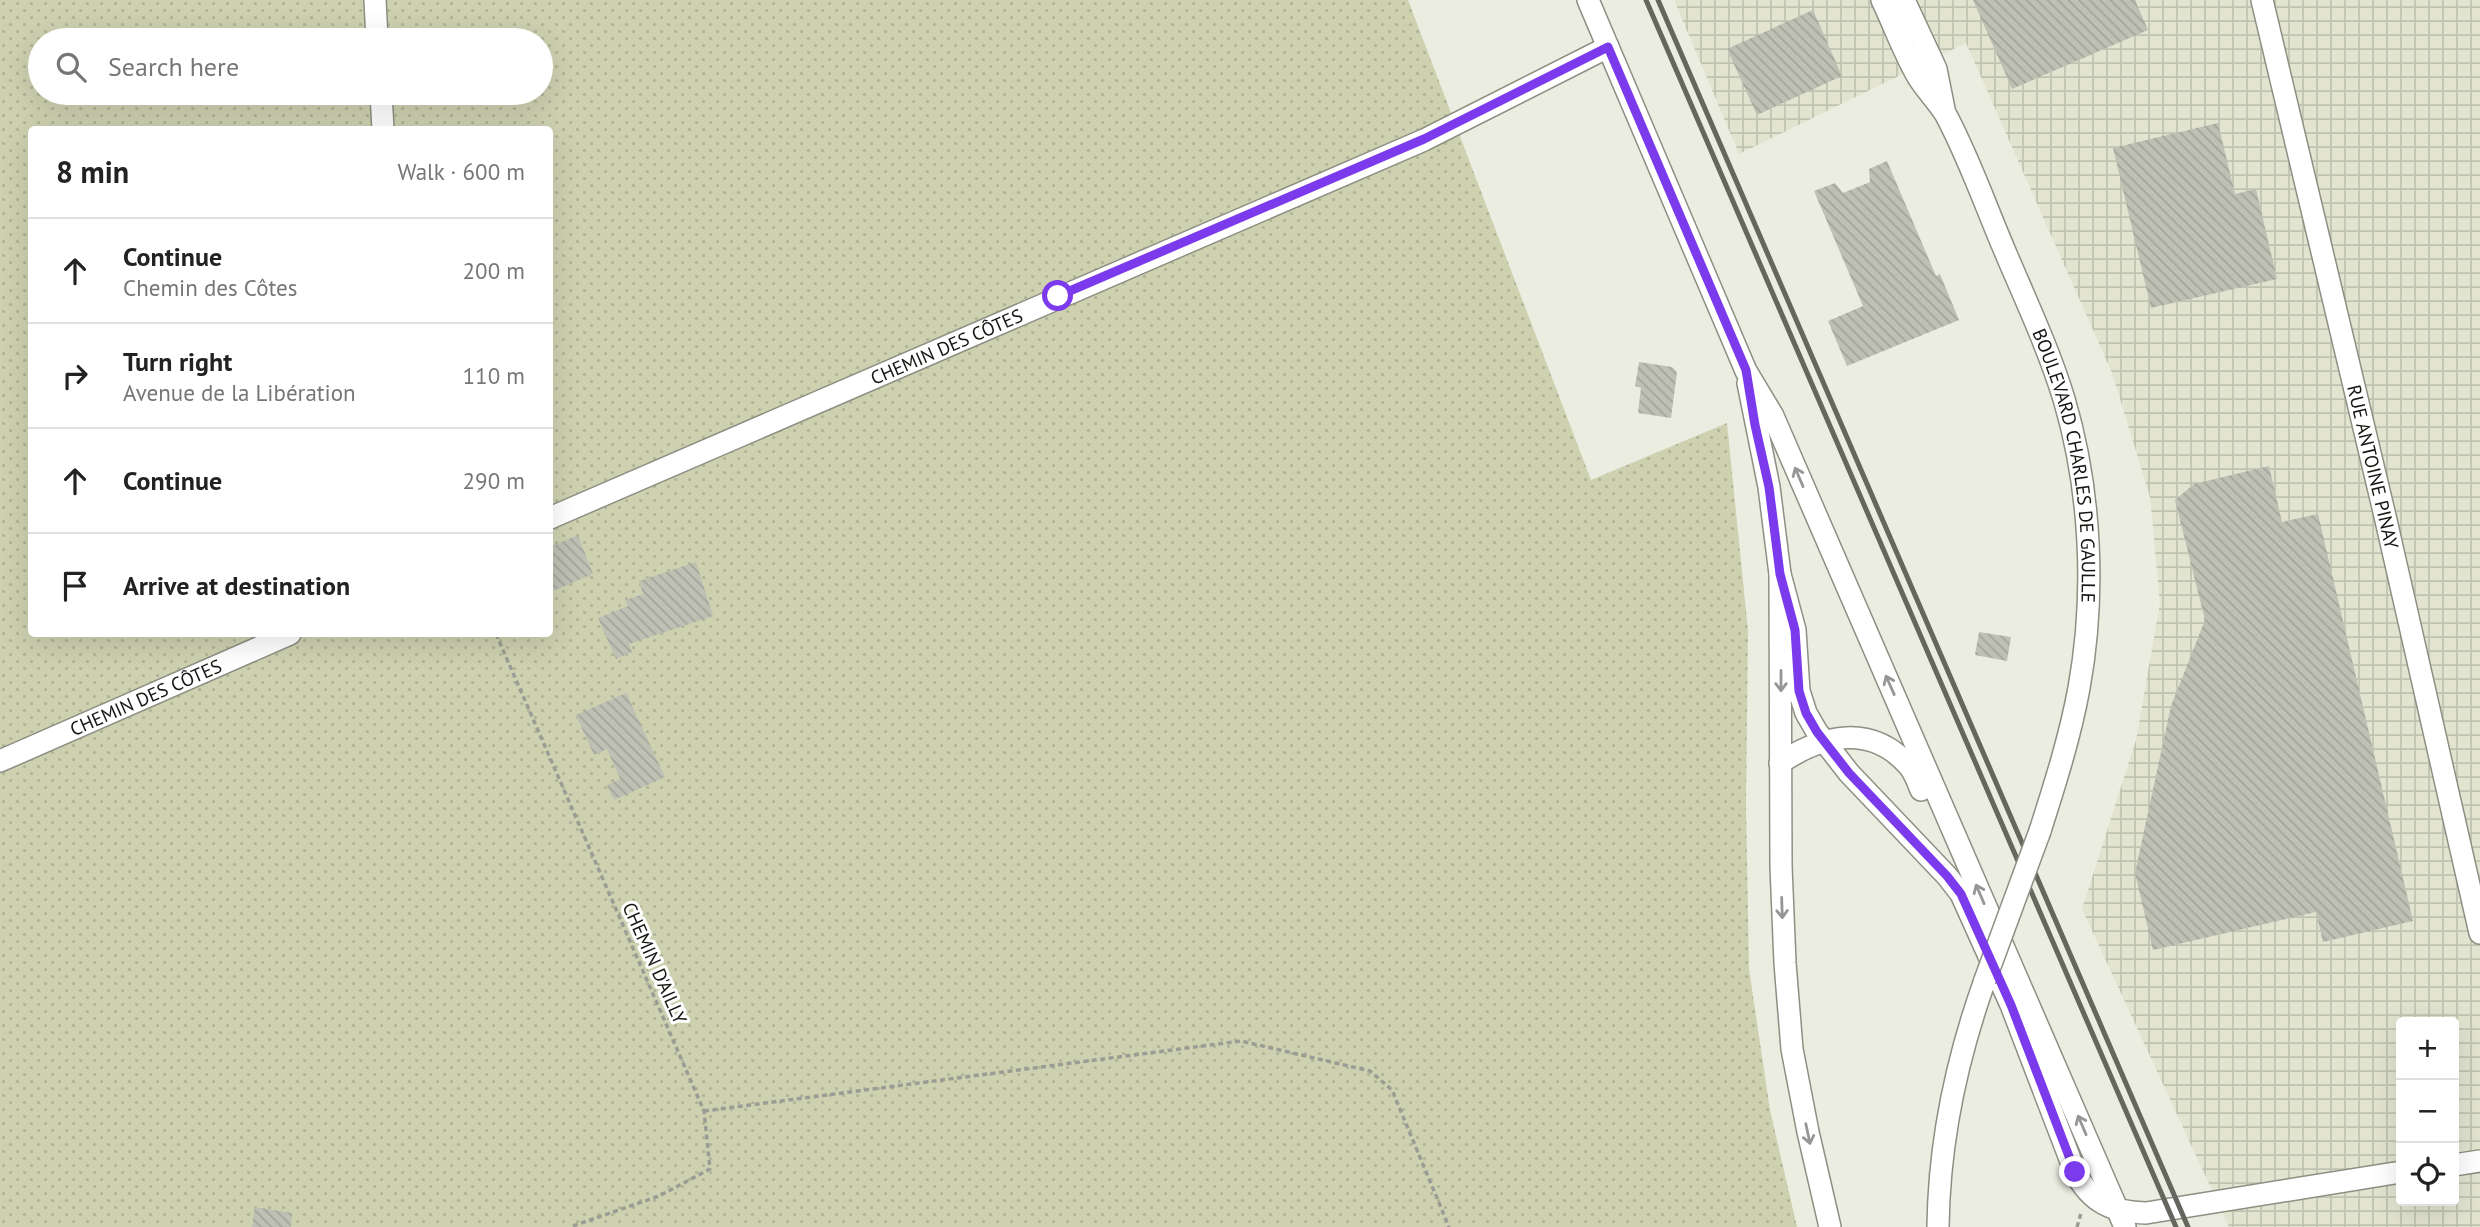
<!DOCTYPE html>
<meta charset="utf-8">
<style>
:root{--surface:#fff;--page:#f6f6f6;--text:#222;--muted:#767676;--line:#e0e0e0}
body{margin:0;font-family:"PT Sans",sans-serif;background:var(--page);color:var(--text)}
.controls{position:absolute;right:21px;bottom:21px;display:grid;overflow:hidden;border-radius:7px;box-shadow:0 7px 28px #0002}
.controls button{width:63px;height:63px;display:grid;place-items:center;padding:0;border:0;border-bottom:2px solid var(--line);background:var(--surface);color:var(--text);font:35px sans-serif}
.stop{position:absolute;width:21px;height:21px;margin:-16px;border:5px solid #7c3aed;border-radius:50%;background:#fff}
.stop.end{background:#7c3aed;border-color:#fff;box-shadow:0 2px 7px #0008}
.list{margin:0;padding:0;list-style:none}
h2{display:flex;justify-content:space-between;align-items:center;height:91px;margin:0;padding:0 28px;font-size:30px}
h2 small{font-size:23px;font-weight:400;color:var(--muted)}
.list li{display:grid;grid-template-columns:46px 1fr auto;gap:21px;align-items:center;box-sizing:border-box;height:105px;padding:0 28px;border-top:2px solid var(--line)}
.list b{display:block;font-size:26px;white-space:nowrap}
.list p{margin:0;font-size:23px;white-space:nowrap;color:var(--muted)}
.list em{font-size:23px;font-style:normal;color:var(--muted)}
.icon{flex:none;width:38px;height:38px;fill:none;stroke:currentColor;stroke-width:2;stroke-linecap:round;stroke-linejoin:round}
.map{position:relative;flex:none;width:2480px;height:1227px;overflow:hidden}
.search{position:absolute;background:var(--surface);box-shadow:0 7px 28px #0002;left:28px;top:28px;width:525px;height:77px;display:flex;align-items:center;gap:18px;box-sizing:border-box;padding:0 24px;border-radius:38px;color:var(--muted);font-size:26px}
.panel{position:absolute;background:var(--surface);box-shadow:0 7px 28px #0002;left:28px;top:126px;width:525px;height:511px;border-radius:7px}
.map>svg:first-child{display:block}
.industrial{fill:url(#industrial-grid);fill-rule:evenodd}
.grass{fill:url(#grass-dots);fill-rule:evenodd}
.building{fill:url(#building-back-hatch)}
.lines{fill:none;stroke-linecap:round;stroke-linejoin:round}
.minor-casing{stroke:#8e8f83;stroke-width:24}
.path{stroke:#9b9c93;stroke-width:3.5;stroke-dasharray:5 3.5;stroke-linecap:butt}
.minor{stroke:#fff;stroke-width:21}
.rail{stroke:#66665f;stroke-width:5}
.minor-bridge-casing{stroke:#8e8f83;stroke-width:24;stroke-linecap:butt}
.minor-bridge{stroke:#fff;stroke-width:21}
.oneway{stroke:#969694}
.route{stroke:#7c3aed;stroke-width:9}
.labels{text-anchor:middle;stroke-width:6;stroke-linejoin:round;paint-order:stroke}
.street-label{font-size:19px;fill:#151511;stroke:#fff}
</style>
<div class="map">
<svg width="2480" height="1227" viewBox="0 0 2480 1227">
<defs>
<pattern id="industrial-grid" width="8" height="8" patternUnits="userSpaceOnUse" patternTransform="scale(1.75)"><rect width="8" height="8" fill="#e2e4d0"/><path d="M0 4h8M4 0v8" fill="none" stroke="#c1c3b2"/></pattern>
<pattern id="grass-dots" width="8" height="8" patternUnits="userSpaceOnUse" patternTransform="scale(1.75)"><rect width="8" height="8" fill="#ced1b0"/><path d="M2 2h.1M6 6h.1" fill="none" stroke="#b0b396" stroke-width="1.8" stroke-linecap="round"/></pattern>
<pattern id="building-back-hatch" width="6" height="6" patternUnits="userSpaceOnUse" patternTransform="scale(1.75)"><rect width="6" height="6" fill="#bfc0b4"/><path d="M-1 5l2 2M0 0l6 6M5-1l2 2" fill="none" stroke="#a3a49a"/></pattern>
</defs>
<rect width="100%" height="100%" fill="#ecede1"/>
<path class="industrial" d="M1674,0H2480V1227H2229L2082,909L2136,740L2160,603L2150,497L2112,373L1966,43L1739,154ZM2401,1022H2454V1201H2401Z"/>
<path class="grass" d="M0,0H1408L1591,480L1727,423L1748,631L1746,806L1749,969L1770,1110L1797,1227H0ZM40,40H541V93H40ZM32,130H550V634H32Z"/>
<g class="building">
<path d="M1973,0H2135L2148,30L2012,89Z"/>
<path d="M1813,10L1842,76L1757,115L1727,49Z"/>
<path d="M2218,123L2235,194L2256,189L2277,279L2151,308L2113,148Z"/>
<path d="M1887,161L1936,276L1940,274L1959,320L1847,366L1828,321L1863,306L1814,191L1835,183L1843,193L1870,182L1869,169Z"/>
<path d="M1639,362L1672,367L1677,372L1671,418L1638,413L1641,388L1635,386Z"/>
<path d="M2269,466L2282,522L2318,514L2413,921L2323,942L2316,912L2153,950L2135,873L2171,706L2205,620L2175,500L2194,484Z"/>
<path d="M578,535L593,574L550,592V547Z"/>
<path d="M696,562L713,616L629,644L632,652L616,659L598,618L628,606L626,600L643,594L639,581Z"/>
<path d="M1979,632L2011,637L2007,661L1975,655Z"/>
<path d="M626,693L665,777L614,800L607,785L620,779L607,749L594,755L576,715Z"/>
<path d="M255,1207L292,1213L291,1227H252Z"/>
</g>
<g class="lines">
<g class="minor-casing">
<g id="minor">
<path d="M375,0L377,40"/>
<path d="M1588,0L1746,371L1773,416L2125,1227"/>
<path id="s1" d="M1882,0C1894,25 1904,53 1918,77C1926,90 1938,102 1946,115C1970,160 1987,210 2007,256C2027,303 2049,350 2064,399C2091,490 2096,594 2079,688C2070,737 2055,784 2040,831"/>
<path d="M1904,0L1936,69L1944,109"/>
<path id="s2" d="M2262,0L2385,516L2480,933"/>
<path d="M381,93L383,130"/>
<path d="M1748,383L1769,487L1780,574L1781,866L1785,963L1792,1049L1808,1132L1830,1227"/>
<path id="s3" d="M550,518L1424,140L1608,47"/>
<path d="M1780,574L1795,630L1799,691L1806,713L1817,732L1849,773L1947,876L1961,894L2011,1005L2075,1172C2091,1203 2112,1212 2146,1213L2401,1172"/>
<path id="s4" d="M0,761L290,634"/>
<path d="M1780,763C1822,735 1871,723 1909,766C1914,772 1918,782 1921,790"/>
<path d="M2454,1165L2480,1161"/>
<path d="M1938,1227C1939,1141 1956,1061 1985,980"/>
</g>
</g>
<g class="path">
<path d="M496,634L704,1111L710,1169L659,1196L570,1227"/>
<path d="M704,1111L1241,1041L1370,1071L1392,1090L1449,1227"/>
<path d="M2077,1227L2081,1213"/>
</g>
<use href="#minor" class="minor"/>
<g class="rail">
<path d="M1646,0L2176,1227"/>
<path d="M1658,0L2188,1227"/>
</g>
<g class="minor-bridge-casing">
<path id="minor-bridge" d="M1985,980L2040,831"/>
</g>
<use href="#minor-bridge" class="minor-bridge"/>
</g>
<defs><path id="oneway-shaft" d="M-6 0H5M1.5-3L5.5 0L1.5 3" fill="none" stroke-width="1.6" stroke-linecap="round" stroke-linejoin="round" transform="scale(1.75)"/></defs>
<g class="oneway">
<use href="#oneway-shaft" transform="translate(1799 477) rotate(-113)"/>
<use href="#oneway-shaft" transform="translate(1781 681) rotate(90)"/>
<use href="#oneway-shaft" transform="translate(1890 685) rotate(-114)"/>
<use href="#oneway-shaft" transform="translate(1980 894) rotate(-113)"/>
<use href="#oneway-shaft" transform="translate(1782 908) rotate(88)"/>
<use href="#oneway-shaft" transform="translate(2082 1125) rotate(-113)"/>
<use href="#oneway-shaft" transform="translate(1808 1134) rotate(78)"/>
</g>
<g class="lines">
<path class="route" d="M1058,296L1424,139L1608,47L1746,370L1755,425L1769,487L1780,574L1795,630L1799,691L1806,713L1817,732L1849,773L1947,876L1961,894L2011,1005L2075,1172"/>
</g>
<g class="labels">
<g class="street-label">
<text dy="7" stroke="none"><textPath href="#s3" startOffset="432">CHEMIN DES CÔTES</textPath></text>
<text dy="7" stroke="none"><textPath href="#s1" startOffset="506">BOULEVARD CHARLES DE GAULLE</textPath></text>
<text dy="7" stroke="none"><textPath href="#s2" startOffset="480">RUE ANTOINE PINAY</textPath></text>
<text dy="7" stroke="none"><textPath href="#s4" startOffset="159">CHEMIN DES CÔTES</textPath></text>
<text transform="translate(655 963) rotate(66)" y="7">CHEMIN D'AILLY</text>
</g>
</g>
</svg>
<div class="controls">
<button>+</button>
<button>−</button>
<button><svg class="icon" aria-label="locate" viewBox="0 0 24 24"><circle cx="12" cy="12" r="6"/><path d="M12 2v4M12 18v4M2 12h4M18 12h4"/></svg></button>
</div>
<div class="stop" style="left:1058px;top:296px"></div>
<div class="stop end" style="left:2075px;top:1172px"></div>
<div class="search"><svg class="icon" aria-label="search" viewBox="0 0 24 24"><circle cx="10" cy="10" r="6"/><path d="M15 15l6 6"/></svg>Search here</div>
<section class="panel">
<h2>8 min<small>Walk · 600 m</small></h2>
<ul class="list">
<li><svg class="icon" aria-label="ahead" viewBox="0 0 24 24"><path d="M12 20V5M6 11l6-6 6 6"/></svg><div><b>Continue</b><p>Chemin des Côtes</p></div><em>200 m</em></li>
<li><svg class="icon" aria-label="right" viewBox="0 0 24 24"><path d="M7 20v-9h11M14 6l5 5-5 5"/></svg><div><b>Turn right</b><p>Avenue de la Libération</p></div><em>110 m</em></li>
<li><svg class="icon" aria-label="ahead" viewBox="0 0 24 24"><path d="M12 20V5M6 11l6-6 6 6"/></svg><div><b>Continue</b></div><em>290 m</em></li>
<li><svg class="icon" aria-label="arrive" viewBox="0 0 24 24"><path d="M6 21V4h12l-3 4 3 4H6"/></svg><div><b>Arrive at destination</b></div></li>
</ul>
</section>
</div>
